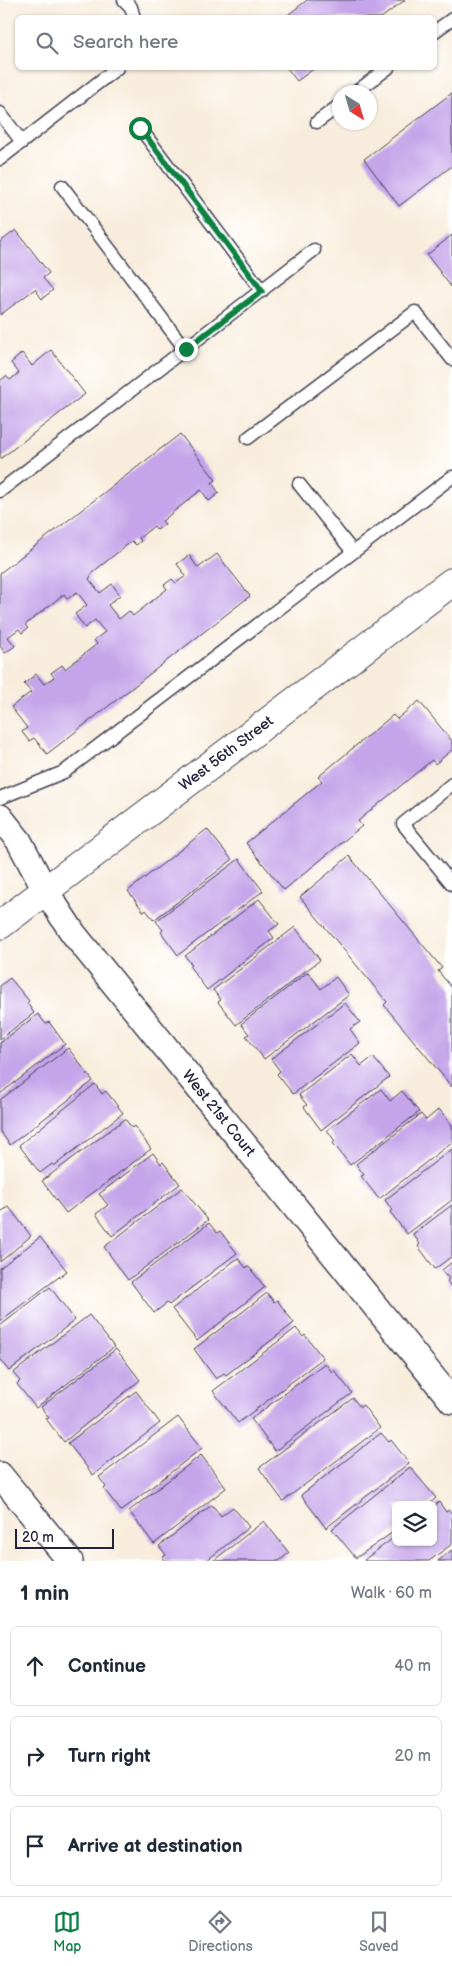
<!DOCTYPE html>
<meta charset="utf-8">
<style>
:root{--surface:#fff;--page:#f6f6f7;--text:#1f2937;--muted:#747a83;--line:#e0e1e3;--accent:#0b8043}
body{margin:0;font-family:"Balsamiq Sans",sans-serif;background:var(--page);color:var(--text)}
.controls{position:absolute;right:15px;bottom:15px;display:grid;overflow:hidden;border-radius:8px;box-shadow:0 1px 4px #0004}
.controls button{width:45px;height:45px;display:grid;place-items:center;padding:0;border:0;border-bottom:1px solid var(--line);background:var(--surface);color:var(--text);font:25px sans-serif}
.compass{position:absolute;left:332px;top:85px;width:45px;height:45px;border-radius:50%;background:var(--surface);box-shadow:0 1px 4px #0004;rotate:143deg}
.scale{position:absolute;left:15px;bottom:12px;width:99px;box-sizing:border-box;padding-left:5px;border:2px solid #22223b;border-top:0;font-size:14px;line-height:18px;white-space:nowrap;color:#22223b;-webkit-text-stroke:4px #fff;paint-order:stroke}
.stop{position:absolute;width:15px;height:15px;margin:-11px;border:4px solid #0b8043;border-radius:50%;background:#fff}
.stop.end{background:#0b8043;border-color:#fff;box-shadow:0 1px 5px #0008}
.list{margin:0;padding:0;list-style:none}
h2{display:flex;justify-content:space-between;align-items:center;height:65px;margin:0;padding:0 20px;font-size:21px}
h2 small{font-size:16px;font-weight:400;color:var(--muted)}
.list li{display:grid;grid-template-columns:32px 1fr auto;gap:15px;align-items:center;box-sizing:border-box;height:80px;margin:0 10px 10px;padding:0 10px;border:1px solid var(--line);border-radius:8px}
.list b{display:block;font-size:19px;white-space:nowrap}
.list em{font-size:16px;font-style:normal;color:var(--muted)}
.icon{flex:none;width:28px;height:28px;fill:none;stroke:currentColor;stroke-width:2;stroke-linecap:round;stroke-linejoin:round}
.map{position:relative;flex:none;width:452px;height:1561px;overflow:hidden}
.search{position:absolute;background:var(--surface);box-shadow:0 1px 4px #0004;left:15px;right:15px;top:15px;height:55px;display:flex;align-items:center;gap:12px;box-sizing:border-box;padding:0 18px;border-radius:8px;color:var(--muted);font-size:19px}
.sheet{height:335px;background:var(--surface)}
nav{display:flex;justify-content:space-around;align-items:center;box-sizing:border-box;height:70px;border-top:1px solid var(--line);background:var(--surface);font-size:14px;color:var(--muted)}
nav a{display:grid;justify-items:center;gap:2px}
nav .on{color:var(--accent)}
.map>svg:first-child{display:block}
.building{fill:#c5a4e9}
.lines{fill:none;stroke-linecap:round;stroke-linejoin:round}
.service-casing{stroke:#424053;stroke-width:15}
.minor-casing{stroke:#424053;stroke-width:28}
.tertiary-casing{stroke:#424053;stroke-width:30}
.service{stroke:#fff;stroke-width:12}
.minor{stroke:#fff;stroke-width:25}
.tertiary{stroke:#fff;stroke-width:28}
.route{stroke:#0b8043;stroke-width:6}
.labels{text-anchor:middle;stroke-width:4;stroke-linejoin:round;paint-order:stroke}
.street-label{font-size:15px;fill:#22223b;stroke:#fff}
</style>
<div class="map">
<svg width="452" height="1561" viewBox="0 0 452 1561">
<rect width="100%" height="100%" fill="#fff"/>
<filter id="ink" filterUnits="userSpaceOnUse"><feTurbulence type="fractalNoise" baseFrequency=".02" numOctaves="2"/><feDisplacementMap in="SourceGraphic" scale="10" xChannelSelector="R" yChannelSelector="G"/><feConvolveMatrix kernelMatrix="1 2 1 2 8 2 1 2 1" color-interpolation-filters="sRGB"/></filter>
<filter id="wash" filterUnits="userSpaceOnUse"><feTurbulence type="fractalNoise" baseFrequency=".0096" numOctaves="4" result="noise"/><feDisplacementMap in="SourceGraphic" scale="20" xChannelSelector="R" yChannelSelector="G"/><feGaussianBlur stdDeviation="1.12" result="paint"/><feColorMatrix in="noise" values="0 0 0 0 0 0 0 0 0 0 0 0 0 0 0 0 0 1.4 0 .05"/><feComposite in="paint" operator="in"/></filter>
<g filter="url(#wash)">
<rect width="100%" height="100%" fill="#f8eddc"/>
<g id="blocks">
<g class="building">
<path d="M307,0H405L381,18H284Z"/>
<path d="M287,68H315L297,81Z"/>
<path d="M452,93V166L399,206L364,159Z"/>
<path d="M16,230L49,273L43,278L53,290L42,299L35,289L0,315V242Z"/>
<path d="M452,235V288L427,255Z"/>
<path d="M51,350L85,394L0,459V381L6,376L10,380L19,373L11,363L22,353L32,366Z"/>
<path d="M180,434L216,480L212,483L219,493L209,501L201,490L162,521L165,524L157,530L154,526L139,538L141,541L136,545L132,541L93,572L89,579L100,593L112,584L120,595L108,605L119,619L129,611L133,616L167,589L164,585L172,579L176,583L186,576L177,564L189,555L198,568L217,554L250,596L47,754L34,738L29,741L22,732L27,728L11,707L31,692L24,684L36,674L44,684L54,677L51,673L62,665L65,669L97,644L94,640L105,632L95,620L85,628L75,614L87,605L77,592L67,599L64,594L25,625L28,628L22,633L19,629L8,637L15,646L5,653L0,646V573Z"/>
<path d="M419,701L452,741V750L435,764L432,760L358,821L362,826L284,890L246,843L322,781L318,777L393,715L397,719Z"/>
<path d="M207,829L232,860L154,920L146,910L144,912L128,891Z"/>
<path d="M349,856L442,968L438,971L452,988V1087L384,1005L387,1002L300,897Z"/>
<path d="M239,859L263,891L178,955L161,932L163,930L156,921Z"/>
<path d="M259,899L279,924L269,931L274,938L207,990L190,967L192,965L185,956Z"/>
<path d="M295,927L320,960L236,1025L218,1002L221,1000L213,990Z"/>
<path d="M308,972L321,989L336,977L349,995L264,1059L246,1036L249,1034L241,1024Z"/>
<path d="M10,978L29,1001L27,1003L34,1013L0,1039V986Z"/>
<path d="M345,1003L360,1022L350,1029L360,1043L293,1094L277,1074L280,1071L271,1059Z"/>
<path d="M38,1014L46,1024L49,1022L65,1044L0,1094V1043Z"/>
<path d="M68,1048L93,1081L10,1145L0,1131V1100Z"/>
<path d="M352,1054L361,1066L373,1057L389,1077L321,1130L304,1107L307,1105L299,1095Z"/>
<path d="M95,1084L102,1094L106,1091L123,1113L54,1166L52,1164L40,1173L19,1145Z"/>
<path d="M381,1089L390,1101L402,1091L419,1112L350,1165L333,1143L335,1141L327,1130Z"/>
<path d="M439,1109L452,1125V1142L379,1199L361,1176L364,1175L356,1164L421,1114L426,1120Z"/>
<path d="M125,1119L132,1128L134,1126L151,1149L66,1213L42,1181Z"/>
<path d="M452,1149V1200L407,1234L390,1212L392,1210L385,1200Z"/>
<path d="M153,1153L161,1164L163,1162L180,1184L112,1236L96,1214L108,1205L99,1194Z"/>
<path d="M182,1188L208,1220L128,1280L104,1247Z"/>
<path d="M452,1205V1256L435,1269L418,1246L420,1244L413,1234Z"/>
<path d="M9,1207L31,1236L0,1262V1212Z"/>
<path d="M209,1223L217,1233L220,1231L237,1253L169,1305L167,1303L154,1313L131,1282Z"/>
<path d="M40,1237L67,1271L0,1321V1268Z"/>
<path d="M238,1258L246,1268L248,1266L265,1287L197,1341L172,1309Z"/>
<path d="M452,1262V1288L447,1281L449,1279L442,1270Z"/>
<path d="M50,1287L75,1320L9,1371L0,1360V1326Z"/>
<path d="M267,1293L274,1302L277,1300L294,1323L226,1375L224,1373L216,1379L194,1349Z"/>
<path d="M89,1315L114,1347L36,1408L17,1384L20,1381L13,1373Z"/>
<path d="M296,1328L303,1337L305,1335L323,1358L238,1423L213,1391Z"/>
<path d="M116,1349L140,1380L64,1442L46,1419L49,1418L41,1407Z"/>
<path d="M325,1363L332,1372L334,1370L352,1393L275,1451L251,1419Z"/>
<path d="M136,1391L160,1423L93,1475L68,1443Z"/>
<path d="M353,1398L360,1407L363,1405L380,1428L283,1501L259,1468Z"/>
<path d="M178,1417L202,1448L121,1511L104,1489L106,1487L99,1477Z"/>
<path d="M381,1433L389,1442L391,1440L409,1463L326,1528L301,1495Z"/>
<path d="M201,1455L226,1488L154,1544L129,1511Z"/>
<path d="M410,1467L436,1498L428,1505H396V1530L356,1558L332,1529Z"/>
<path d="M439,1502L446,1512L449,1510L452,1514V1544L429,1561H365L364,1560L396,1536V1542H433V1507Z"/>
<path d="M212,1505L221,1516L233,1507L249,1527L206,1561H166L162,1557L166,1555L159,1546Z"/>
<path d="M264,1521L289,1553L279,1561H213Z"/>
<path d="M452,1550V1561H438Z"/>
</g>
</g>
</g>
<g filter="url(#ink)">
<use href="#blocks" fill-opacity="0" stroke="#424053" stroke-width="1"/>
<g class="lines">
<g class="service-casing">
<g id="service">
<path d="M124,0L131,7L134,18"/>
<path d="M434,32L452,19"/>
<path d="M356,92L388,68"/>
<path d="M0,113L22,142"/>
<path d="M317,122L340,105"/>
<path d="M140,128L262,291"/>
<path d="M0,159L117,68"/>
<path d="M62,186L185,349"/>
<path d="M248,438L415,312L452,359"/>
<path d="M299,484L353,552"/>
<path d="M0,491L314,250"/>
<path d="M452,784L403,824L452,884"/>
<path d="M0,798L64,772L452,477"/>
</g>
</g>
<g class="minor-casing">
<g id="minor">
<path d="M0,817L19,841L45,890L73,933L452,1401"/>
<path d="M0,1475L70,1561"/>
</g>
</g>
<g class="tertiary-casing">
<path id="tertiary" d="M0,925L452,582"/>
</g>
<use href="#service" class="service"/>
<use href="#minor" class="minor"/>
<use href="#tertiary" class="tertiary"/>
</g>
</g>
<g class="lines" filter="url(#ink)">
<path class="route" d="M140,128L262,291L186,349"/>
</g>
<g class="labels">
<g class="street-label">
<text transform="translate(226 753) rotate(-37)" y="5">West 56th Street</text>
<text transform="translate(219 1113) rotate(51)" y="5">West 21st Court</text>
</g>
</g>
</svg>
<div class="controls">
<button><svg class="icon" aria-label="layers" viewBox="0 0 24 24"><path d="M12 4l9 5-9 5-9-5zM3 14l9 5 9-5"/></svg></button>
</div>
<svg class="compass" viewBox="-18 -18 36 36"><path d="M0-13l5 13h-10z" fill="#e53935"/><path d="M0 13l5-13h-10z" fill="#747a83"/></svg>
<div class="scale">20 m</div>
<div class="stop" style="left:140px;top:128px"></div>
<div class="stop end" style="left:186px;top:349px"></div>
<div class="search"><svg class="icon" aria-label="search" viewBox="0 0 24 24"><circle cx="10" cy="10" r="6"/><path d="M15 15l6 6"/></svg>Search here</div>
</div>
<section class="sheet">
<h2>1 min<small>Walk · 60 m</small></h2>
<ul class="list">
<li><svg class="icon" aria-label="ahead" viewBox="0 0 24 24"><path d="M12 20V5M6 11l6-6 6 6"/></svg><div><b>Continue</b></div><em>40 m</em></li>
<li><svg class="icon" aria-label="right" viewBox="0 0 24 24"><path d="M7 20v-9h11M14 6l5 5-5 5"/></svg><div><b>Turn right</b></div><em>20 m</em></li>
<li><svg class="icon" aria-label="arrive" viewBox="0 0 24 24"><path d="M6 21V4h12l-3 4 3 4H6"/></svg><div><b>Arrive at destination</b></div></li>
</ul>
</section>
<nav>
<a class="on"><svg class="icon" aria-label="map" viewBox="0 0 24 24"><path d="M3 6l6-2 6 2 6-2v14l-6 2-6-2-6 2zM9 4v14M15 6v14"/></svg>Map</a>
<a><svg class="icon" aria-label="directions" viewBox="0 0 24 24"><path d="M12 3l9 9-9 9-9-9zM9 14v-3h6M13 9l2 2-2 2"/></svg>Directions</a>
<a><svg class="icon" aria-label="saved" viewBox="0 0 24 24"><path d="M7 4h10v16l-5-4-5 4z"/></svg>Saved</a>
</nav>
